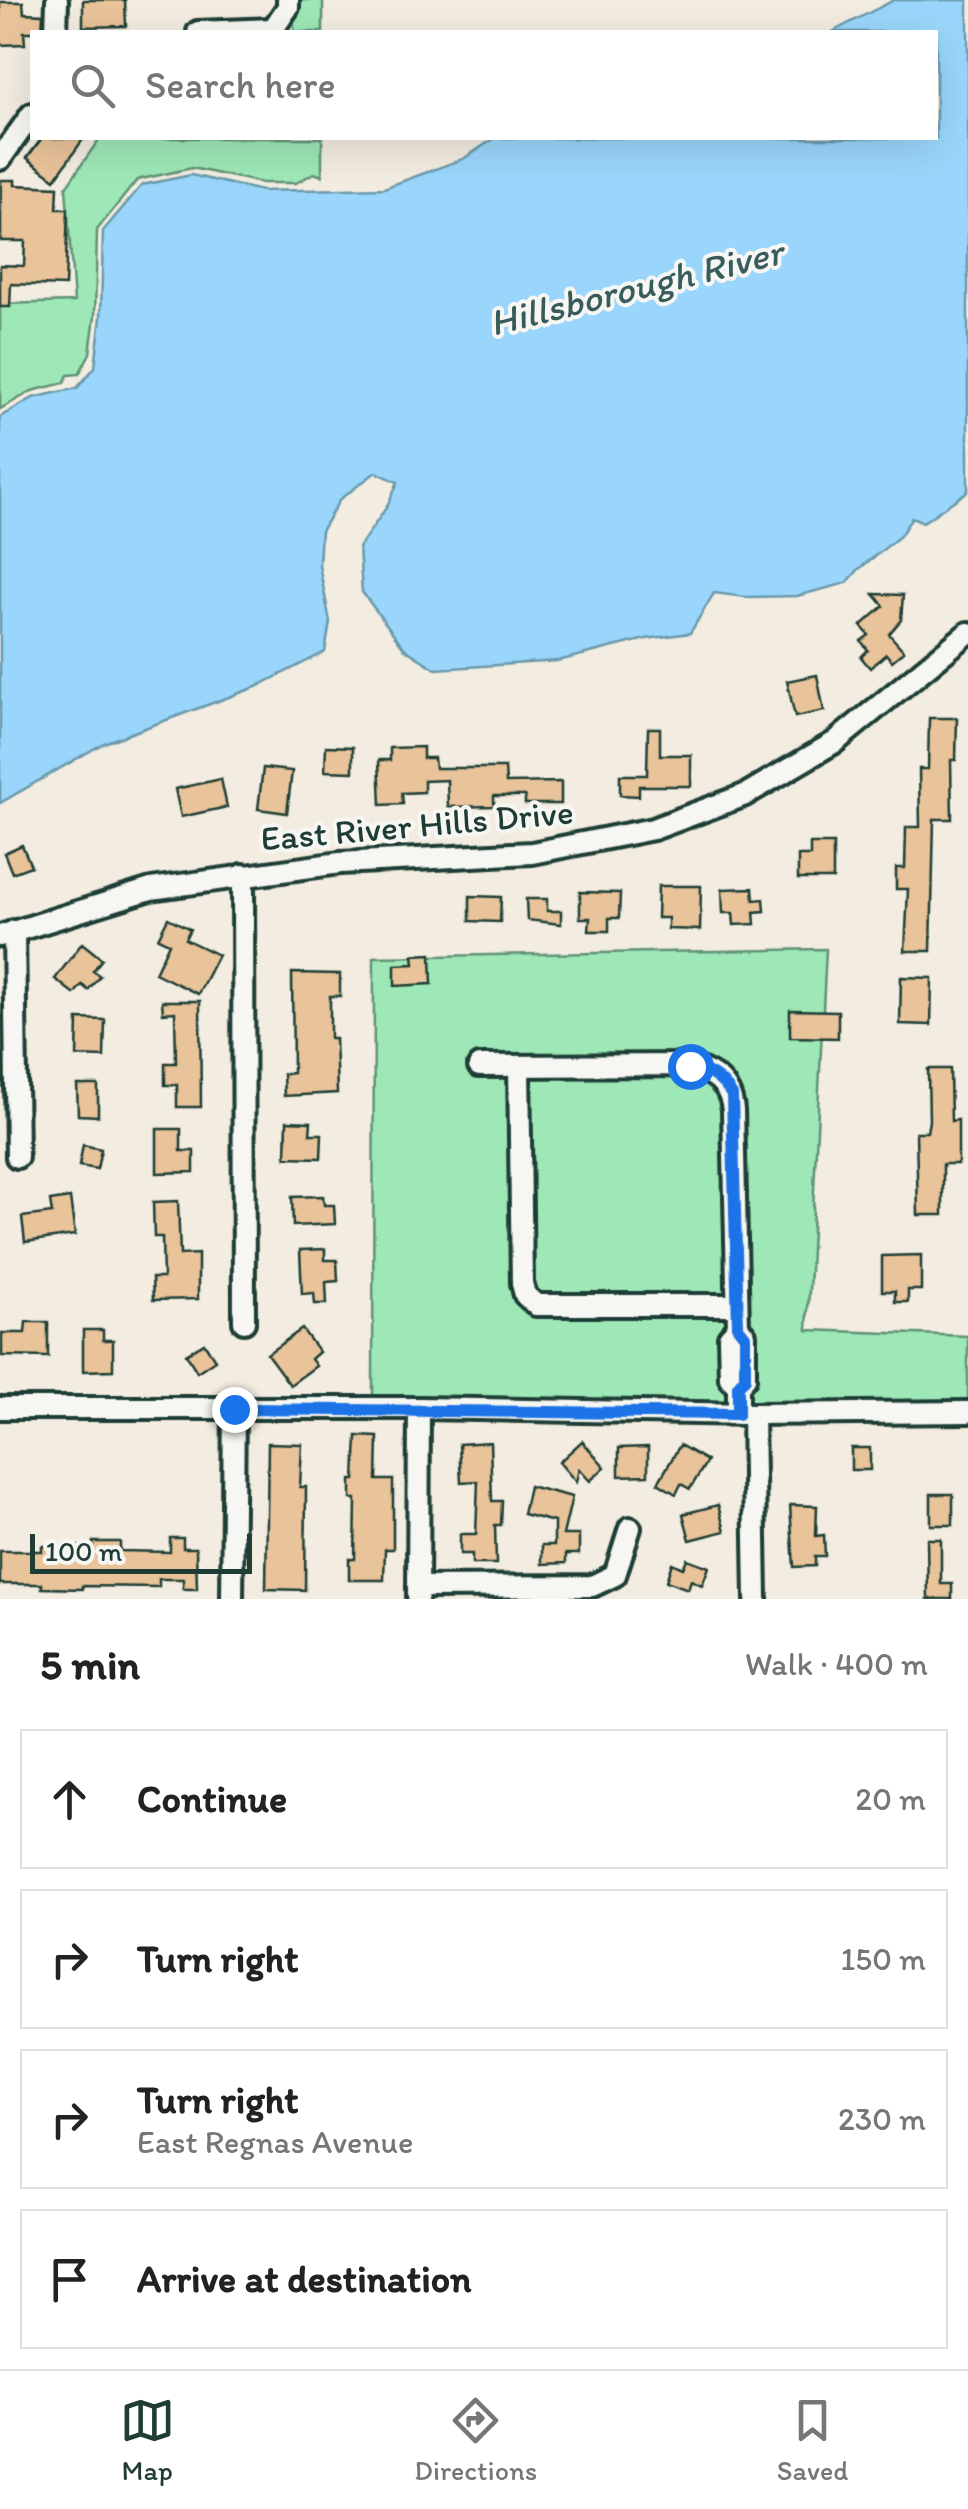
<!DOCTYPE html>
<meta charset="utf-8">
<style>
:root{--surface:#fff;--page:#f6f6f6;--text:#222;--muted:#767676;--line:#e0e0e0;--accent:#1f3d34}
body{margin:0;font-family:Itim,sans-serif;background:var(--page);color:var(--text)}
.scale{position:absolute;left:30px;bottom:25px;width:222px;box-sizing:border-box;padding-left:10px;border:5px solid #1f3d34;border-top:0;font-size:28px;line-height:35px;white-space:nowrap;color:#1f3d34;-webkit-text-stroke:8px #f6f6f2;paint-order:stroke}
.stop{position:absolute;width:30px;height:30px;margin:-22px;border:8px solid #1a73e8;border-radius:50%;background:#fff}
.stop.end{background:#1a73e8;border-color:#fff;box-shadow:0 2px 10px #0008}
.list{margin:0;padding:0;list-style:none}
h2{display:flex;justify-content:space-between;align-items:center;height:130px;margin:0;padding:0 40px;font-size:42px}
h2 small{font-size:32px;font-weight:400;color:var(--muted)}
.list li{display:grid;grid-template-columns:65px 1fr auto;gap:30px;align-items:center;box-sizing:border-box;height:140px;margin:0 20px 20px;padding:0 20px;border:2px solid var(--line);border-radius:0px}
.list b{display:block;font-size:38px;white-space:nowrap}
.list p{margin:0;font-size:32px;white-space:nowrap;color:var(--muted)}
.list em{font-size:32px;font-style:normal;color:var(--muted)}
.icon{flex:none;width:55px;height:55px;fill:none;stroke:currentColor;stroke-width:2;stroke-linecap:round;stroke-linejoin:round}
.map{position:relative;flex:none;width:968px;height:1599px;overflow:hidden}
.search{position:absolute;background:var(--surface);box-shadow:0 10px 40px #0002;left:30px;right:30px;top:30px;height:110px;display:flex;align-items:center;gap:25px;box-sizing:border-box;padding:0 35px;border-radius:0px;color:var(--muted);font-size:38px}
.sheet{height:770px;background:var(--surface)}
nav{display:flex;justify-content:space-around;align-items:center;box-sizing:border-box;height:140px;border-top:2px solid var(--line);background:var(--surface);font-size:28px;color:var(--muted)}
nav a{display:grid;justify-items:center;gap:5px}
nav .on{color:var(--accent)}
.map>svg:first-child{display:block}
.green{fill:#9ee8b7;stroke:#5e9276;stroke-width:2.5}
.water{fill:#9ad6fb;stroke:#6999ab;stroke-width:2.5}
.building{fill:#e9c399;stroke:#1f3d34;stroke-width:2.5}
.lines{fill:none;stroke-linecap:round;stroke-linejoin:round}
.minor-casing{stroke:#1f3d34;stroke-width:28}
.minor{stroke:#f6f6f2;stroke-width:20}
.route{stroke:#1a73e8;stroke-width:12}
.labels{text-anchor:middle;stroke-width:8;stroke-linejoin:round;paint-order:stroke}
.street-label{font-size:35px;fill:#1f3d34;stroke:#f6f6f2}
.water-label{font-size:38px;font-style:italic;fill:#385c5c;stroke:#f6f6f2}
</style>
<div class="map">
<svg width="968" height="1599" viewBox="0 0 968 1599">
<rect width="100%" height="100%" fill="#f3ece0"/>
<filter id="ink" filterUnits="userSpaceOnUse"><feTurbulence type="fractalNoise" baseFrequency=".01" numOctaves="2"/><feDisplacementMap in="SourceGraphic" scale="20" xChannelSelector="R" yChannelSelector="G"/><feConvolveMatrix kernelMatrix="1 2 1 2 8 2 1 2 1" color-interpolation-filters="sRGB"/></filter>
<g filter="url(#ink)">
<g class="green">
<rect x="294" y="0" width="29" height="32"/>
<path d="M100,138H322V176L314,173L296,183H262L192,168L137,180L97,230L95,316L90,353L79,374L68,375L64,383L32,391L0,409V304L74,302L66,187Z"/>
<path d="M826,949L807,1330L968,1336V1403L753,1405L373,1400L374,957Z"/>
</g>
<path class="water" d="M894,0H968V491L923,522L912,517L900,536L859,569L847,583L797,596L746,597L714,593L690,633L646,639L558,661L436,669L405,649L362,592L359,547L386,508L398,482L376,472L340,499L321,531L319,565L330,622L325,652L256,687L104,743L0,803V417L33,398L77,388L95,367L101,317L103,231L142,185L191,175L262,191L384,188L463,159L495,138H936V32H832Z"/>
<g class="building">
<path d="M83,0H125L126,26L83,27Z"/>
<path d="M0,2H23L24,13L43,14L42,32H24L25,44L0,45Z"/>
<path d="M42,138H84L55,179L27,158Z"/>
<path d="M1,180H15V185L58,187L57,209H68L65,286L11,284L10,307H0V265L24,266L25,241H1Z"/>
<path d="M874,594L903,595L901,620L889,634L904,651L892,661L886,654L870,668L861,657L868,650L861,641L869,635L861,626L884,606Z"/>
<path d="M817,675L824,711L795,717L787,681Z"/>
<path d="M929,718H957L956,760H951L952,819H934L931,951H905L908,889H896V868H905L906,827H920L919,769H928Z"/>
<path d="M648,728H660V755H691V786H639V796L620,795V775H647Z"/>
<path d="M326,746L353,747V772L325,771Z"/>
<path d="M423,747V758H434L435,768H505L506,783L561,782V804H525V796H494V806L448,807L447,780L424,781V792L402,793L403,804L381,805L379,760H390V748Z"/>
<path d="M263,768L292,771L287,813L258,809Z"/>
<path d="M221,779L227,807L181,817L175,789Z"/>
<path d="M810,844H833V879H798V856H810Z"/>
<path d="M22,845L31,866L12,873L4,853Z"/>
<path d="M658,886H701L700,930L668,929V918H657Z"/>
<path d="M753,888L754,900L764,899L765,911L754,912L755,924L734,925L733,913H723L722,889Z"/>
<path d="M580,892L620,893L619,918H609V931H589L590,918H580Z"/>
<path d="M470,896L501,897L500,922L470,921Z"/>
<path d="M526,899H547V911H561V924L527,920Z"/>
<path d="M168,918L190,929L185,939L218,955L198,994L155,973L169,943L158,938Z"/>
<path d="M82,943L102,959L93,971L100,976L88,990L82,985L74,994L55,979Z"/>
<path d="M431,954L432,984L395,986V965L414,964L413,955Z"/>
<path d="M292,973L340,974V996H330V1038H335L337,1093L284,1096L283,1074L293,1073Z"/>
<path d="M901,977L932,978L931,1025L900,1024Z"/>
<path d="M162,1001H200L201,1107H177V1085H165V1063H176L175,1012L163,1013Z"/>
<path d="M790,1010L838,1011V1038L790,1037Z"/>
<path d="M78,1019L105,1020L104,1057L77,1056Z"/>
<path d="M928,1069H950L951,1121L958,1120V1164H943V1215H918L916,1132H927L929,1121Z"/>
<path d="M77,1085H98V1116L78,1115Z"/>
<path d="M287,1121L311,1122L310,1134H322L321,1158L286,1157Z"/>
<path d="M157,1129H181V1151H194V1172L157,1173Z"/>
<path d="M83,1145L101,1149L97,1169L79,1166Z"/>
<path d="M323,1196L324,1205H334L335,1224L293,1226L292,1197Z"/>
<path d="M70,1198L75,1235L25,1242L22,1217L52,1213L50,1201Z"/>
<path d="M178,1201L180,1255L198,1254V1299L153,1300L152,1278H163L162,1237H154L153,1202Z"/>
<path d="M325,1249V1260H337L338,1281L326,1282L327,1304H315L314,1293L302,1294L300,1250Z"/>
<path d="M921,1255V1290H908V1302H895V1291H882V1256Z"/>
<path d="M26,1322H48V1357L2,1356V1333H25Z"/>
<path d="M302,1329L319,1352L311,1359L316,1366L290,1385L267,1354Z"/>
<path d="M83,1330H103V1340H113V1370L83,1371Z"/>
<path d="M204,1343L215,1360L197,1372L186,1354Z"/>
<path d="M357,1436L378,1437L377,1480H393V1549H385L384,1580H349V1559H355L356,1499H351V1480H355Z"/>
<path d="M582,1441L605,1467L590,1481L579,1469L576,1482L559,1462Z"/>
<path d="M490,1442L492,1501H502L501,1525H495L496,1564H472V1554H460V1534H476L478,1481L461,1482L459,1444Z"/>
<path d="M268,1443L302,1444L300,1487H306L305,1590L266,1589Z"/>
<path d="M680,1445L707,1461L690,1489L681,1484L676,1494L658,1483Z"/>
<path d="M648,1447V1475L619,1476V1448Z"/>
<rect x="851" y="1448" width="19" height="22"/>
<path d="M529,1486L572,1497L563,1535H579V1554H566V1563L542,1564V1545H554V1522L523,1514Z"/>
<rect x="931" y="1494" width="22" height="31"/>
<path d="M718,1505L725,1531L690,1540L683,1514Z"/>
<path d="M790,1505L817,1506L816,1536L824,1535L825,1556H815V1566L794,1567Z"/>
<path d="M170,1538H183V1548H196L197,1589H183V1579H159V1587L82,1586V1589L42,1588V1584H0V1551H42V1546L93,1547V1542H120V1551L170,1552Z"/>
<path d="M927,1539H941V1584H952V1599H928Z"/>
<path d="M687,1559L709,1567L702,1585L691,1580L688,1589L666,1581L672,1563L683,1568Z"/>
</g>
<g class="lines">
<g class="minor-casing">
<g id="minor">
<path d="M273,29L288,7V0"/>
<path d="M56,32L57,0"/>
<path d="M198,32L273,29L276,32"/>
<path d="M0,159L32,114"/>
<path d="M243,875L244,1322"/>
<path d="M14,931L17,1157"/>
<path d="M0,936L151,889L340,863L532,853L653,829L745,795L835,742L968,633"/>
<path d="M479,1066L690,1065C714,1073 730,1083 733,1110L738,1327L745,1335V1378L738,1386V1414"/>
<path d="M519,1066L522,1283L525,1295L536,1305H737"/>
<path d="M738,1327L729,1337L730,1378L738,1386"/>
<path d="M0,1408H419L753,1414L968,1412"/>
<path d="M753,1414L756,1599"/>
<path d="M418,1587L592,1586L615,1575L630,1528"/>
<path d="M418,1596L419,1408"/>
<path d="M232,1599L234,1409"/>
</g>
</g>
<use href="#minor" class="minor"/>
</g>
</g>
<g class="lines" filter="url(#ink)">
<path class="route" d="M234,1409L738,1414V1386L745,1378V1336L738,1327L732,1095C721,1078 709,1071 690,1066"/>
</g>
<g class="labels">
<g class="street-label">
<text transform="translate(417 825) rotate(-5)" y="12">East River Hills Drive</text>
</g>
<g class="water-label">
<text transform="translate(636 287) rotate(-14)" y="13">Hillsborough River</text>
</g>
</g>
</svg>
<div class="scale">100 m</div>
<div class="stop" style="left:690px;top:1066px"></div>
<div class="stop end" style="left:234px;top:1409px"></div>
<div class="search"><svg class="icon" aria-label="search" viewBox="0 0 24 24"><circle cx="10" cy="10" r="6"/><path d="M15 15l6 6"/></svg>Search here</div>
</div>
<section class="sheet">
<h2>5 min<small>Walk · 400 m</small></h2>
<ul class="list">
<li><svg class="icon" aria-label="ahead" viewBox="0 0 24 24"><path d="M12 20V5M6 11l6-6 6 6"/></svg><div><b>Continue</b></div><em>20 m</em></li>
<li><svg class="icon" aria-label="right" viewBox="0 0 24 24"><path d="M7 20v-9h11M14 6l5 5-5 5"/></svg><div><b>Turn right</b></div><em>150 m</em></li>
<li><svg class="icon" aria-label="right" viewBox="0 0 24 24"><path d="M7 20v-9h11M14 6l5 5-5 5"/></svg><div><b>Turn right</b><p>East Regnas Avenue</p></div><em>230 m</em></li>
<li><svg class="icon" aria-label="arrive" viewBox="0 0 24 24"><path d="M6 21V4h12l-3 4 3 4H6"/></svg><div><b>Arrive at destination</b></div></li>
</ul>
</section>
<nav>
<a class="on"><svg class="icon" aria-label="map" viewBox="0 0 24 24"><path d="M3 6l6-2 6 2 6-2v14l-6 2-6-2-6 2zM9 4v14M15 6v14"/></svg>Map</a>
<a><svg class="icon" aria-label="directions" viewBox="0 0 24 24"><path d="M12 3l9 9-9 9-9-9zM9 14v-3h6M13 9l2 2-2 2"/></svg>Directions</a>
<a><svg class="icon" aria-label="saved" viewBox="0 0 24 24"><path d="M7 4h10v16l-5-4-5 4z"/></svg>Saved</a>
</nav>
